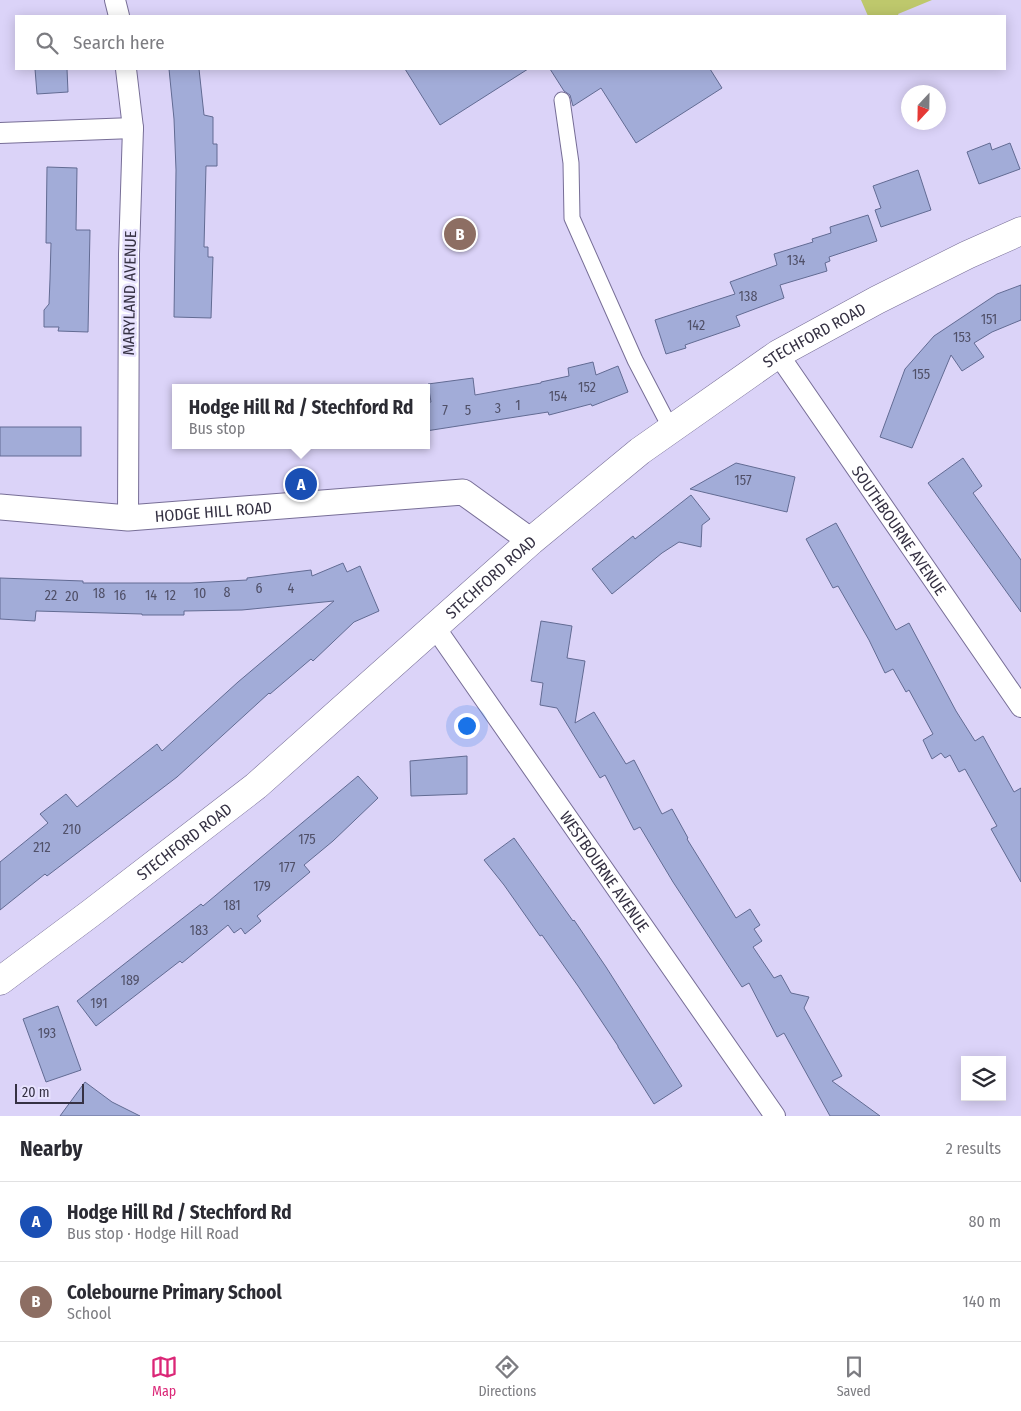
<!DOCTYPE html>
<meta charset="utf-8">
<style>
:root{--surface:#fff;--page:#f7f7f7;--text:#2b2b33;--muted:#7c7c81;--line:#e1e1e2;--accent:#db2777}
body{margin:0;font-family:"Fira Sans Condensed",sans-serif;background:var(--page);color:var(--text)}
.controls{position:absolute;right:15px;bottom:15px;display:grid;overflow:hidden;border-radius:0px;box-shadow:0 2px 12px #0003}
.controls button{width:45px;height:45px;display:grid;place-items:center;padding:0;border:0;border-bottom:1px solid var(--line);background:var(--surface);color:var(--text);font:25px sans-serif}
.compass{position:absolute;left:901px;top:85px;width:45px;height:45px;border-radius:50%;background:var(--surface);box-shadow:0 2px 12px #0003;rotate:202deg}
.scale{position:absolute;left:15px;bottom:12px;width:69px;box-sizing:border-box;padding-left:5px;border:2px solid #353143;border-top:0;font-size:14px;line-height:18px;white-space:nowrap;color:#353143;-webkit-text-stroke:4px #e7e2fe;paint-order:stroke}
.you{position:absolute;left:466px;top:725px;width:18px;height:18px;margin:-12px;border:4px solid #fff;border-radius:50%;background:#1a73e8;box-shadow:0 0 0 8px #1a73e833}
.badge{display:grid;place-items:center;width:32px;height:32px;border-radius:50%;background:var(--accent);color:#fff;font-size:16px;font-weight:700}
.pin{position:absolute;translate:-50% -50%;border:2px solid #fff;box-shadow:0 1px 5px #0006}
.popup{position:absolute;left:172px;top:384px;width:258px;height:65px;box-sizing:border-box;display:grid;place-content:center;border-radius:0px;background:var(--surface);filter:drop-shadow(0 1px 4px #0005);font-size:16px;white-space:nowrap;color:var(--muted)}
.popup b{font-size:19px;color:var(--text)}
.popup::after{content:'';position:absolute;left:50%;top:100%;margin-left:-10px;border:10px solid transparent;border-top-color:var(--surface)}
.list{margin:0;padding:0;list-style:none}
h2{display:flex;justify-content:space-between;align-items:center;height:65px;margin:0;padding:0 20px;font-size:21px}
h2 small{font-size:16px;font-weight:400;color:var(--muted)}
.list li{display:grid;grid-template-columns:32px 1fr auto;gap:15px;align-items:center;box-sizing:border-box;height:80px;padding:0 20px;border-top:1px solid var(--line)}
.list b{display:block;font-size:19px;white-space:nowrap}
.list p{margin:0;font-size:16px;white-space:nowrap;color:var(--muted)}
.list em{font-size:16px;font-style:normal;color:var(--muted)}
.icon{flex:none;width:28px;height:28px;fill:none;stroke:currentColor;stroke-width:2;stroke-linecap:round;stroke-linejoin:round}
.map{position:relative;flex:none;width:1021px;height:1116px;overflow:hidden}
.search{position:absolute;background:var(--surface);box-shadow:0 2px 12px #0003;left:15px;right:15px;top:15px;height:55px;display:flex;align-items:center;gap:12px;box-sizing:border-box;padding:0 18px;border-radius:0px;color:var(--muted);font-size:19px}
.sheet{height:225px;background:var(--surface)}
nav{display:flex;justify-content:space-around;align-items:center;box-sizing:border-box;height:70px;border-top:1px solid var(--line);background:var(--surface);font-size:14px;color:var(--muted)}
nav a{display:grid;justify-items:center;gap:2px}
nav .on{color:var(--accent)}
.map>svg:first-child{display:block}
.green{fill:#bec86c}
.building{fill:#a2acd8;stroke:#626b93}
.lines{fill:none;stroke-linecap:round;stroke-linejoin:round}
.pedestrian-casing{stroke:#776e97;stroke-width:17}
.minor-casing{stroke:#776e97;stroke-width:22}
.tertiary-casing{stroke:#776e97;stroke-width:27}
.secondary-casing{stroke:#776e97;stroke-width:29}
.pedestrian{stroke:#fff;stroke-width:15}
.minor{stroke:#fff;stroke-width:20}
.tertiary{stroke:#fff;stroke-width:25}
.secondary{stroke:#fff;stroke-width:28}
.labels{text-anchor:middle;stroke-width:5;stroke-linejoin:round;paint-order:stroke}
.number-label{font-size:14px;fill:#505068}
.street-label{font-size:16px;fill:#353143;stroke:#e7e2fe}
</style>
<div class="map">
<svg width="1021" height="1116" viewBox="0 0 1021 1116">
<rect width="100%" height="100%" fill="#dbd3f8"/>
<path class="green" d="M861,0H932L898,14L899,16H868Z"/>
<g class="building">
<path d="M35,69H67L68,92L37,94Z"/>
<path d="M169,69H199L204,115L213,117V144H217V166H206L204,247H208V257H213L211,318L174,317L176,170L174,119Z"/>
<path d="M405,69H528L440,125Z"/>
<path d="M550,69H710L722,88L636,143L601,88L573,106L570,95L564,91Z"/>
<path d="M990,143L992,150L1010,143L1020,169L979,184L967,152Z"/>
<path d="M47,167L77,168L76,230H90L88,332L58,331L59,327H44V310L49,304L50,279L51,243H46Z"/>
<path d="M918,170L931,210L881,227L875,210L881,208L873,186Z"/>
<path d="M868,215L877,241L829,257L830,261L825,263L827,271L780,285L784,298L736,316L740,326L685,345L686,348L666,354L655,320L735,294L730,282L777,265L774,254L813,242L812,239L831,233L830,227Z"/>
<path d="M1021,285V320L992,332L974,343L984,357L962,371L951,355L912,448L880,437L905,369L934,336L997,294Z"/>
<path d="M593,362L596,375L618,366L628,392L592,406L591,404L549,415L548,412L426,431V403L431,402L428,384L473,378L475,395L541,383V382L569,376L568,368Z"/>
<rect x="0" y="427" width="81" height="29"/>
<path d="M963,458L982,486L973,493L1021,560V612L928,483Z"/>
<path d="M736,463L795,477L787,512L690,489Z"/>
<path d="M691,495L710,519L702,525L701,547L679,542L662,553L612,594L592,569L633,536L635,539Z"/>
<path d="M836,523L896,630L909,623L956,711L975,741L983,736L1014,792L1021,788V882L991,829L997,826L965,769L959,772L950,755L945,758L941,753L932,759L923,740L933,734L909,690L906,692L893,669L885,673L869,640L838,586L833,588L806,539Z"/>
<path d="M343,563L347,572L360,566L379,611L354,622L313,661L311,659L270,694L269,693L177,777L47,876L45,874L0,910V862L48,823L40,814L66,794L77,807L157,744L162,751L238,682L334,601L242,610L184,611V615H142V614L36,611L35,621L0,619V578L83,581V583H191L247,580V578L311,570L312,576Z"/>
<path d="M541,621L572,626L567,658L585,661L575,723L594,712L626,764L634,760L662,814L672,809L688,838L687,839L736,918L750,909L760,925L754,929L762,941L753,947L774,978L781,975L791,993L809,997L804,1008L842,1076L832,1081L880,1116H830L784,1033L777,1037L749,983L742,987L673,882L640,827L634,830L605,775L600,778L557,708L540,705L543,683L531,681Z"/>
<path d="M467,756V794L411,796L410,761Z"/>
<path d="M358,776L378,798L333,841L304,865L310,872L257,916L261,921L245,934L241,928L234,933L228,925L182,963L180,961L96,1026L77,1001L201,904L203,906Z"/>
<path d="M514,838L573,921L574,920L606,967L682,1086L654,1104L618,1047V1046L578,986L542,935L540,936L504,885L484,860Z"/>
<path d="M58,1006L81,1070L46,1082L23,1019Z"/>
<path d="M85,1082L112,1102L140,1116H60Z"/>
</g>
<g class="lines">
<g class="pedestrian-casing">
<path id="pedestrian" d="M562,100L571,163L572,218L635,360L671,429"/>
</g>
<g class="minor-casing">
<g id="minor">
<path d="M115,0L119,16"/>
<path d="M126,69L133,128L129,254L128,518"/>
<path d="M0,133L133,128"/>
<path id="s1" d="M778,354L1021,707"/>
<path id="s2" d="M434,626L775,1116"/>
</g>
</g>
<g class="tertiary-casing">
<g id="tertiary">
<path id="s3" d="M0,507L128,518L463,492L531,541"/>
</g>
</g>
<g class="secondary-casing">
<g id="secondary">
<path id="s4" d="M0,981L91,913L256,786L531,541L640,451L778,354L877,300L967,255L1021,231"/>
</g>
</g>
<use href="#pedestrian" class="pedestrian"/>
<use href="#minor" class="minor"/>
<use href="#tertiary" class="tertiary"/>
<use href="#secondary" class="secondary"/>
</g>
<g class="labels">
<g class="number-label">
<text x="796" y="265">134</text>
<text x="748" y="301">138</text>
<text x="989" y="324">151</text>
<text x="696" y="330">142</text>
<text x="962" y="342">153</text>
<text x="921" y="379">155</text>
<text x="587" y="392">152</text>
<text x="558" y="401">154</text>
<text x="518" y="410">1</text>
<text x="498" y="413">3</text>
<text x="445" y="415">7</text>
<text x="468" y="415">5</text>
<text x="743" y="485">157</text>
<text x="259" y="593">6</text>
<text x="291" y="593">4</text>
<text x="227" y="597">8</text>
<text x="99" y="598">18</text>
<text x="200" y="598">10</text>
<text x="51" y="600">22</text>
<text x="120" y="600">16</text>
<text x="151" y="600">14</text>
<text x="170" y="600">12</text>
<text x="72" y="601">20</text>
<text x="72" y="834">210</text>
<text x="307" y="844">175</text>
<text x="42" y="852">212</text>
<text x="287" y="872">177</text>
<text x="262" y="891">179</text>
<text x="232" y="910">181</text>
<text x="199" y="935">183</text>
<text x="130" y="985">189</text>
<text x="99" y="1008">191</text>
<text x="47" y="1038">193</text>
</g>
<g class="street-label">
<text transform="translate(129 293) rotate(-89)" y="6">MARYLAND AVENUE</text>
<text dy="6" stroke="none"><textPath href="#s4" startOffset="1041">STECHFORD ROAD</textPath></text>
<text dy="6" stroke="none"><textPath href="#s3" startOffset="214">HODGE HILL ROAD</textPath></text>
<text dy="6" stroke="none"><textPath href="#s1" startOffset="214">SOUTHBOURNE AVENUE</textPath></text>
<text dy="6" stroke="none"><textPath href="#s4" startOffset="636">STECHFORD ROAD</textPath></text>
<text dy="6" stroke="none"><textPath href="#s4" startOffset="231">STECHFORD ROAD</textPath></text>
<text dy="6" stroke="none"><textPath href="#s2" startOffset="299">WESTBOURNE AVENUE</textPath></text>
</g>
</g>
</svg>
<div class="controls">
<button><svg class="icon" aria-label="layers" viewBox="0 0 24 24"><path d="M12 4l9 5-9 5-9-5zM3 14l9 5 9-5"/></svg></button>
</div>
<svg class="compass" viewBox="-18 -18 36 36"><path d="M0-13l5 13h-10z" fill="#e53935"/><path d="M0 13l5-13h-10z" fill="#7c7c81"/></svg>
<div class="scale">20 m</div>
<div class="you"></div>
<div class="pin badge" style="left:301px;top:484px;background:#1a4fb4">A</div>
<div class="popup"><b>Hodge Hill Rd / Stechford Rd</b>Bus stop</div>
<div class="pin badge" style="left:460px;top:234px;background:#8d6e63">B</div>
<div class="search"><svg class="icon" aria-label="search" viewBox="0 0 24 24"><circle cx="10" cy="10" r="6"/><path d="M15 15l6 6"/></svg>Search here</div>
</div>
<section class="sheet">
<h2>Nearby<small>2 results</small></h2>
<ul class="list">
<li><span class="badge" style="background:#1a4fb4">A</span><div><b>Hodge Hill Rd / Stechford Rd</b><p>Bus stop · Hodge Hill Road</p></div><em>80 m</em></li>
<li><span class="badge" style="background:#8d6e63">B</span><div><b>Colebourne Primary School</b><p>School</p></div><em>140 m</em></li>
</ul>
</section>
<nav>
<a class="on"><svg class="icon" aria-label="map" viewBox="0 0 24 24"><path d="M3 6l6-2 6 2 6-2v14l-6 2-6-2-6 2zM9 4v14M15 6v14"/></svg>Map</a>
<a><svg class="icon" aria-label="directions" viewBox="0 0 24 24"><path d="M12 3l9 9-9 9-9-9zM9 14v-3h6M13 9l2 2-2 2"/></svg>Directions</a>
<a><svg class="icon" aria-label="saved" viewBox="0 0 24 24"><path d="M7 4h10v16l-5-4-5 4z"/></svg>Saved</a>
</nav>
